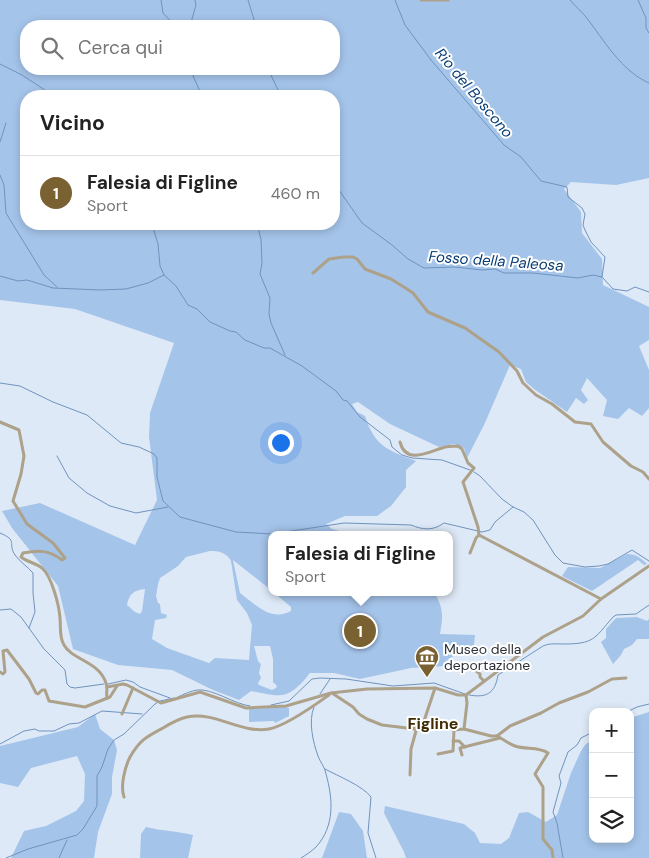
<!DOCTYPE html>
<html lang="it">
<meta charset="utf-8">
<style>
:root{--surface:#fff;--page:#f2f2f2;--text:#222;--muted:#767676;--line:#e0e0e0;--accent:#796132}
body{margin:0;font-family:"DM Sans",sans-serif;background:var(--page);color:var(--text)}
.controls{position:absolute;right:15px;bottom:15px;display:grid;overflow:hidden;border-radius:10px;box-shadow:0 2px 8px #0003}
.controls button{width:45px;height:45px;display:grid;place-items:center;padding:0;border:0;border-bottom:1px solid var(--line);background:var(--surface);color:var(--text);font:25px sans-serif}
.you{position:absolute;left:280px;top:442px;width:18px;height:18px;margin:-12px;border:4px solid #fff;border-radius:50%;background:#1a73e8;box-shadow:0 0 0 8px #1a73e833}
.badge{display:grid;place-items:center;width:32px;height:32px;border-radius:50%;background:var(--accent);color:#fff;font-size:16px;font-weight:700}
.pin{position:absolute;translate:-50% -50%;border:2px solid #fff;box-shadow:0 1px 5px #0006}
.popup{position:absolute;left:268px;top:531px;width:185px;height:65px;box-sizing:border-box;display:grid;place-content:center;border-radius:10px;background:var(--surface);filter:drop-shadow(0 1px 4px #0005);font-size:16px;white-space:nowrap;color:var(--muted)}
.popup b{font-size:19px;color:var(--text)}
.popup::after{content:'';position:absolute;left:50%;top:100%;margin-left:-10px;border:10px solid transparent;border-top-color:var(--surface)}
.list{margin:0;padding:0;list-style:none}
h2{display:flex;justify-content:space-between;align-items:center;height:65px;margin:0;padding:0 20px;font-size:21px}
h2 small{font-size:16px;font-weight:400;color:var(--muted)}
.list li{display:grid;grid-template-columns:32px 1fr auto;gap:15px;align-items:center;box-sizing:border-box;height:75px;padding:0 20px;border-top:1px solid var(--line)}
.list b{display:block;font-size:19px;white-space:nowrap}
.list p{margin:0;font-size:16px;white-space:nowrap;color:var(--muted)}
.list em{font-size:16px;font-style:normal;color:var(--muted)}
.icon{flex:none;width:28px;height:28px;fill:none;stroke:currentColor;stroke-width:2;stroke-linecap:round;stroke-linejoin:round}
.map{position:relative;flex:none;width:649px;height:858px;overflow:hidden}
.search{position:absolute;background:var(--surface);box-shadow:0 2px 8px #0003;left:20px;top:20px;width:320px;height:55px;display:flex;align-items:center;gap:12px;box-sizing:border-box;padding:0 18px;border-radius:20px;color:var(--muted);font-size:19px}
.panel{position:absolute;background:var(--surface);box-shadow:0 2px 8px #0003;left:20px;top:90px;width:320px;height:140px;border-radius:20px}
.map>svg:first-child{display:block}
.green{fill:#a5c4ea;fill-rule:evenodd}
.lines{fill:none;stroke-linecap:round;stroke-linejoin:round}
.stream{stroke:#6f93be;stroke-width:1}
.minor{stroke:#ada18a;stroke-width:3}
.labels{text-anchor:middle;stroke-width:4;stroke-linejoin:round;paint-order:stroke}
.poi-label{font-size:14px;fill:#2c3036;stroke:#fff;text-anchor:start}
.water-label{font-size:15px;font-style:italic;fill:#083e74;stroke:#fff}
.quarter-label{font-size:16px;font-weight:bold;fill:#3e2b03;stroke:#fff}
</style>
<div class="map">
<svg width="649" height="858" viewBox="0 0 649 858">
<rect width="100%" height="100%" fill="#dee9f7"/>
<g class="green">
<path d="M0,0H649V178L616,185L571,182L564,189L581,212L582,233L602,259L603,285L649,307V340L639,346L649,370V408L642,416L629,408L618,419L603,416L607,400L587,378L581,390L588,400L584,404L576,398L567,412L534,389L526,382L521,369L510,365L484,425L467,458L464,448L454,444L439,447L390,424L358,402L352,404L357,412L365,416C375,447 388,450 416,461L406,470V487L391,506L377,516H345L326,524L332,529L354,535H271V590L233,560L240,593C255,604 271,622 291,611V607L273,592H434C444,609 443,616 440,634L475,635L474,645L461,648L458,653L446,661L447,666L411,668L360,679L334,673H310C288,701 281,697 251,691L239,700L213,690L172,670L118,665L73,649L58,586L12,528L2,511L40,503L135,545L157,500L149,437L150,413L174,343L75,309L0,300ZM26,26H334V69H26ZM26,96H334V224H26ZM210,551C219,551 226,552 231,561L237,600L247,613L252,625L249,660L215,658L209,663L167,648L152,639L155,620L166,618L167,615L161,613L160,604L158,603L156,596L158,584L160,578L178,566L186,557ZM145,589L142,611L140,614L135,612L127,605C129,594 134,590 145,589ZM254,646H270L273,659V682L277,686L276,688L272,690L259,685L258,683L261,678L259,673L261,664L258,661Z"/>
<path d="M627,554C636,554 641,558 647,564L644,565L638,560L592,591L562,576L568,567L600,568Z"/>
<path d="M637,617L647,621L649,619V639H637L632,645L624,649L621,655L613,664L601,642L606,638V629L616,618Z"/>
<path d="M284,707L289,708V716L275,723L274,721L249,722V709Z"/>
<path d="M649,712V858H406L404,852L384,813L385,806L464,824L475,833L480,843L501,844L509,838L519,813L528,812L546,822L557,815L571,773L581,751L585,745L593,739V839H630V718Z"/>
<path d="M95,714L100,729L114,740L117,750L112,777V794L98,832L94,858H11L24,831L46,826L76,811L84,801L85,774L77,756L31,768L18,787L0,783V746L78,727Z"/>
<path d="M339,812L351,814L363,831L367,858H322Z"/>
<path d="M146,827C162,831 177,831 193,835L188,858H140L141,834Z"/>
</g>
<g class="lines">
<g class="stream">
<path d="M161,0L163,13L175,26"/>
<path d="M248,0L256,26"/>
<path d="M395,0L405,25L431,60L504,145L521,157L541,181L567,187L568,197L582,208L585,214L583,225L585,230L591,242L605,257L602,277"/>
<path d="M570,0C575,6 581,11 586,17C604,40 621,71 649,83"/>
<path d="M638,0L646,18V28L649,33"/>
<path d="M190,26L196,5L195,0"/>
<path d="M0,64L22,75L54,96"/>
<path d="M190,69L202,96"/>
<path d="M268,69L281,96"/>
<path d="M0,142L6,123"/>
<path d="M0,175L4,185L6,213L44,275L57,287"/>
<path d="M334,183L362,223L392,245L408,259L424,268L455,267L482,270L495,269L504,273H533L578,278L593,275L602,277"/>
<path d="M154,224V231L158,244L160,266L164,275L176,286L188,305L197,309L210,322L230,331L236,332L245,340L264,348H270L302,366L336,391L343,400L347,401L360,417L390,440L392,447L402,455L412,458L442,460L470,470"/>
<path d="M257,224L261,239L262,263L260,274L270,298L269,314L271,323L285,355"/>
<path d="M0,276L18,281L27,280L53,288L101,290L126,289L148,283L164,275"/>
<path d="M603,278L613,289L627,291L635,287L649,292"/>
<path d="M0,383L20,386L53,402L87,415L121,443L139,447L154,454L157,458V477L163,501L180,517L236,532L272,534L344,523L411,525C423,530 433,531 444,523L482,532L490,530L495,522L513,507"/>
<path d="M57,456L69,478L87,493L110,506L136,513L168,507"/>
<path d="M474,472L480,476L502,499L513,507L524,512L533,520L555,555L563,563L585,567L599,566L608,564L632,550L649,561"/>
<path d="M0,533C19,541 7,543 15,555C20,562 28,567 33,573V593L35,612L29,628"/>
<path d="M0,610L11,609L21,617L44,649L65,670L67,684L70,687L75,688L104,684"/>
<path d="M108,684L126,680L133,682L140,687L170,698"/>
<path d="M320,694L330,679"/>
<path d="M469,695C486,698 495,694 498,675L543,646C550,643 556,644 563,644C594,644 594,639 613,617L616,615L636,614L649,605"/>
<path d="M178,697C184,694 191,691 197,690C212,688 234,704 250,706"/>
<path d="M271,705L289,701L312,679L320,678L346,679L393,686L434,683L465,694"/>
<path d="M627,712L637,707L649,704"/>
<path d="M0,744L24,731L35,729L39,731H54L69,724L79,723L102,711L142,714"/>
<path d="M325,769C338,776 363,786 371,797L368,833L376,858"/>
<path d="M6,858L28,849L77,835L83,829L97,806V776L102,767L108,749L114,740L124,734L155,704L160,701L174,698"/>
<path d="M59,858L67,840"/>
<path d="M301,858C306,855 312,851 316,847C335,826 333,799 326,774C325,767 320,762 318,756C313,742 308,721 314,707"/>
<path d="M563,858L557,823L553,812L561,783L559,776L568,752L577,745L581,738L593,732"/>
</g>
<g class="minor">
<path d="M421,0H448"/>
<path d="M313,273L329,259L344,257H353L357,259L365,269L391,279L407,289L413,293L428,312L465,328L499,352L517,371L523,383L536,395L552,404L575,422L591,424L603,442L631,466L643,472L649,479"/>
<path d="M0,422L19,430L24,456L21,474L13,501L27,524L53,543L65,558L62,560C49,550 39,550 23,553L21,557C27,562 36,563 42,568C52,577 59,605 60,618C61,628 59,637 64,645C72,660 99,661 106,683C108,688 106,693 107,698"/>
<path d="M400,442C406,465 428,452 442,448C447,446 453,446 458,446L462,449L468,463L474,468L463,482L478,527L479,535L476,538L470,553"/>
<path d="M479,535L601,599"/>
<path d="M471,667L480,674V677L484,681"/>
<path d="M0,672L3,674L5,672L3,651L7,650L29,679L36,693L38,694L42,690H45L49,701L85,707L110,697L117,686"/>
<path d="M107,687L123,684L127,685L161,703L200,692L246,708L286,706L331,693L367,689L435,688L458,695H466L543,637L583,616L601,599L649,566"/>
<path d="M332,693L353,707L359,714L367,719L382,725L415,729L416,731L411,749L410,775"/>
<path d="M122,714L133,688"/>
<path d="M424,721L440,724L454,730"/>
<path d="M408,729L420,726L424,721L435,688"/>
<path d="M464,729L491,736H497L510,726L541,713L559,703L588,692L612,679L626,678"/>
<path d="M454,730L464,729L467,703L466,695"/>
<path d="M497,736C503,739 509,744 515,746C526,750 538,746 548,753L535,774L543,787V839L552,850L553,858"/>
<path d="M453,741H459L465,747"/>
<path d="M438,754L453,751L454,730"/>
<path d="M462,755L460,748L500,738"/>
<path d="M124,797C120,786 125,767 130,757C140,740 146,737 163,728C171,723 178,719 187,717C215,711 241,734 269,729C286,726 315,705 329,695"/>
</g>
</g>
<defs>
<g id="museum-pin" transform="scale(1.25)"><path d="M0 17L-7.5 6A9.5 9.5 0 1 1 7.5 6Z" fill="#796132" stroke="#fff"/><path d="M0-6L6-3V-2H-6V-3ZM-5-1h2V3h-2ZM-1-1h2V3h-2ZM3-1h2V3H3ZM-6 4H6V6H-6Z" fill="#fff"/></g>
</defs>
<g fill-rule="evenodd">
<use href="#museum-pin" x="427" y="657"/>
</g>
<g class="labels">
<g class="poi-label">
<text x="444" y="654">Museo della<tspan x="444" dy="16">deportazione</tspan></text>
</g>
<g class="water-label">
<text transform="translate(474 93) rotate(50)" y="5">Rio del Boscono</text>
<text transform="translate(496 261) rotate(4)" y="5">Fosso della Paleosa</text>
</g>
<g class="quarter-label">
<text x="433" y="729">Figline</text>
</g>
</g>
</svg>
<div class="controls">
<button>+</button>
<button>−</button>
<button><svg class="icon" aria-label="layers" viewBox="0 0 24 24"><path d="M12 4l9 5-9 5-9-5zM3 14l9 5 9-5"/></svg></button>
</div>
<div class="you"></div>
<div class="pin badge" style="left:360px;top:631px">1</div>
<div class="popup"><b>Falesia di Figline</b>Sport</div>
<div class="search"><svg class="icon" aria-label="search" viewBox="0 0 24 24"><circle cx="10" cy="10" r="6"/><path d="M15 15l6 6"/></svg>Cerca qui</div>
<section class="panel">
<h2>Vicino<small></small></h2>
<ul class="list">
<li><span class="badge">1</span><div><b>Falesia di Figline</b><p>Sport</p></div><em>460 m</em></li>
</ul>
</section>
</div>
